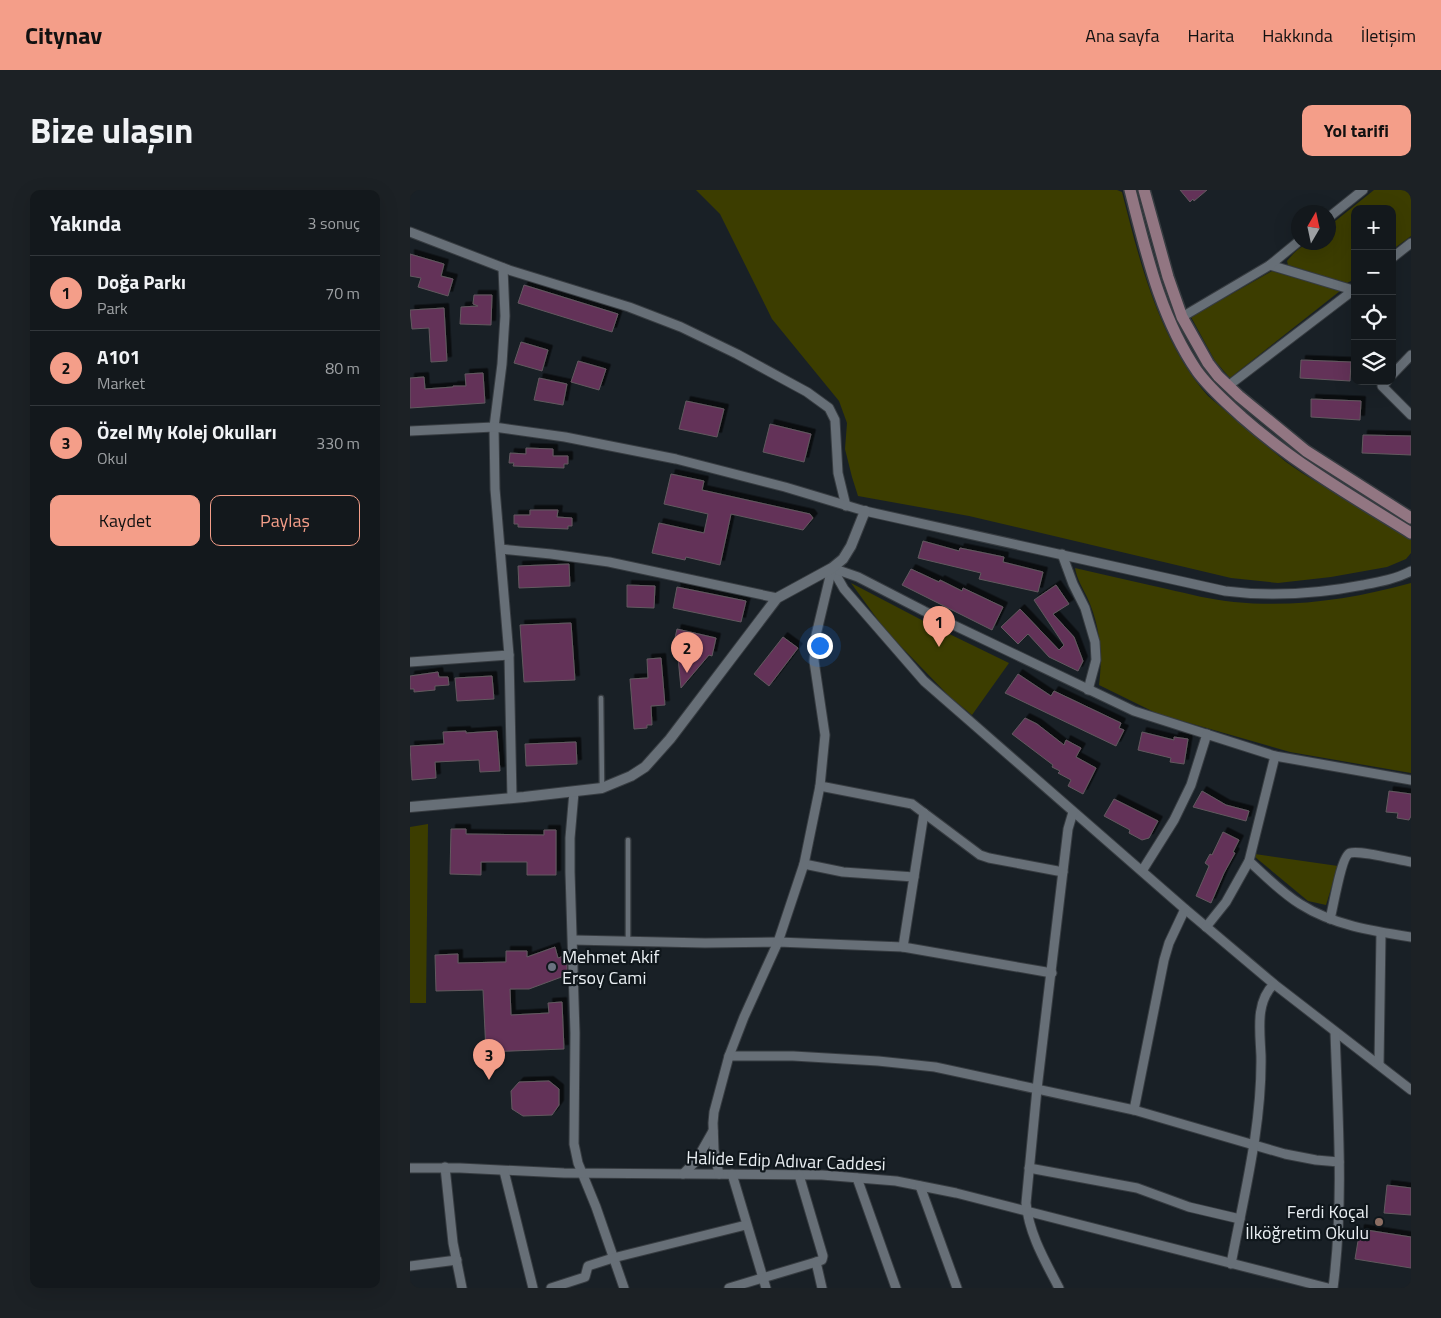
<!DOCTYPE html>
<html lang="tr">
<meta charset="utf-8">
<style>
:root{--surface:#13181c;--page:#1c2125;--text:#f1f3f6;--muted:#9da0a3;--line:#32373b;--accent:#f49e89}
body{margin:0;font-family:"Titillium Web",sans-serif;background:var(--page);color:var(--text)}
.controls{position:absolute;right:15px;top:15px;display:grid;overflow:hidden;border-radius:10px;box-shadow:0 5px 20px #0002}
.controls button{width:45px;height:45px;display:grid;place-items:center;padding:0;border:0;border-bottom:1px solid var(--line);background:var(--surface);color:var(--text);font:25px sans-serif}
.compass{position:absolute;left:881px;top:15px;width:45px;height:45px;border-radius:50%;background:var(--surface);box-shadow:0 5px 20px #0002;rotate:9deg}
.you{position:absolute;left:409px;top:455px;width:18px;height:18px;margin:-12px;border:4px solid #fff;border-radius:50%;background:#1a73e8;box-shadow:0 0 0 8px #1a73e833}
.badge{display:grid;place-items:center;width:32px;height:32px;border-radius:50%;background:var(--accent);color:#111;font-size:16px;font-weight:700}
.pin{position:absolute;translate:-50% -41px;filter:drop-shadow(0 1px 2px #0008)}
.pin::after{content:'';position:absolute;top:26px;width:18px;height:15px;background:inherit;clip-path:polygon(0 0,100% 0,50% 100%)}
.list{margin:0;padding:0;list-style:none}
h2{display:flex;justify-content:space-between;align-items:center;height:65px;margin:0;padding:0 20px;font-size:21px}
h2 small{font-size:16px;font-weight:400;color:var(--muted)}
.list li{display:grid;grid-template-columns:32px 1fr auto;gap:15px;align-items:center;box-sizing:border-box;height:75px;padding:0 20px;border-top:1px solid var(--line)}
.list b{display:block;font-size:19px;white-space:nowrap}
.list p{margin:0;font-size:16px;white-space:nowrap;color:var(--muted)}
.list em{font-size:16px;font-style:normal;color:var(--muted)}
.actions{display:flex;gap:10px;padding:15px 20px}
.actions a{flex:1;padding:11px 0;border:1px solid var(--accent);border-radius:10px;text-align:center;font-size:18px;color:var(--accent)}
.actions .main{background:var(--accent);color:#111}
.icon{flex:none;width:28px;height:28px;fill:none;stroke:currentColor;stroke-width:2;stroke-linecap:round;stroke-linejoin:round}
.map{position:relative;flex:none;width:1001px;height:1098px;overflow:hidden;border-radius:10px}
header{display:flex;align-items:center;gap:30px;box-sizing:border-box;height:70px;padding:0 25px;background:var(--accent);color:#111}
header strong{font-size:24px}
nav{display:flex;gap:28px;margin-inline-start:auto;font-size:18px}
.intro{display:flex;align-items:center;justify-content:space-between;box-sizing:border-box;height:120px;padding:0 30px}
h1{margin:0;font-size:35px}
.button{padding:12px 22px;border-radius:10px;background:var(--accent);color:#111;font-size:18px;font-weight:700}
main{display:flex;gap:30px;padding:0 30px}
aside{flex:1;background:var(--surface);border-radius:10px;box-shadow:0 5px 20px #0002}
.map>svg:first-child{display:block}
.green{fill:#3c3d00}
.building{fill:#633258;stroke:#62595f;filter:url(#shadow)}
.lines{fill:none;stroke-linecap:round;stroke-linejoin:round}
.service-casing{stroke:#373c41;stroke-width:7}
.minor-casing{stroke:#373c41;stroke-width:11}
.tertiary-casing{stroke:#373c41;stroke-width:12}
.secondary-casing{stroke:#373c41;stroke-width:14}
.service{stroke:#676f77;stroke-width:4.5}
.minor{stroke:#676f77;stroke-width:9}
.tertiary{stroke:#676f77;stroke-width:10}
.secondary{stroke:#927682;stroke-width:11}
.worship-dot{fill:#6b7280;stroke:#10171c;stroke-width:2}
.education-dot{fill:#8d6e63;stroke:#10171c;stroke-width:2}
.labels{text-anchor:middle;stroke-width:4.5;stroke-linejoin:round;paint-order:stroke}
.poi-label{font-size:18px;fill:#e9eef2;stroke:#10171c;text-anchor:start}
.street-label{font-size:18px;fill:#e9eef2;stroke:#10171c}
</style>
<header>
<strong>Citynav</strong>
<nav><a>Ana sayfa</a><a>Harita</a><a>Hakkında</a><a>İletişim</a></nav>
</header>
<div class="intro"><h1>Bize ulaşın</h1><a class="button">Yol tarifi</a></div>
<main>
<aside>
<h2>Yakında<small>3 sonuç</small></h2>
<ul class="list">
<li><span class="badge">1</span><div><b>Doğa Parkı</b><p>Park</p></div><em>70 m</em></li>
<li><span class="badge">2</span><div><b>A101</b><p>Market</p></div><em>80 m</em></li>
<li><span class="badge">3</span><div><b>Özel My Kolej Okulları</b><p>Okul</p></div><em>330 m</em></li>
</ul>
<div class="actions"><a class="main">Kaydet</a><a>Paylaş</a></div>
</aside>
<div class="map">
<svg width="1001" height="1098" viewBox="0 0 1001 1098">
<defs>
<filter id="shadow"><feDropShadow dx="4.5" dy="-4.5" stdDeviation="0" flood-color="#0009"/></filter>
</defs>
<rect width="100%" height="100%" fill="#192026"/>
<g class="green">
<path d="M286,0H707L712,2C730,73 749,150 798,206L876,272L892,283L1001,350V363L996,369L977,377L921,387L868,393L821,388L559,326L448,306L442,287L435,259L437,233L429,211L362,129L310,24Z"/>
<path d="M964,0H1001V46L982,60V19H945V89L937,93L878,75L877,71C891,54 898,52 918,52L919,36Z"/>
<path d="M862,81L930,101L820,188L805,171L781,127Z"/>
<path d="M665,378C695,385 726,392 757,399C779,404 802,410 824,412C884,418 943,409 1001,393V583L880,562L748,524L689,495C693,465 690,435 677,407C672,397 667,389 665,378Z"/>
<path d="M441,393L525,437L599,473L562,525L539,506L476,441Z"/>
<path d="M18,634L16,813H0V637Z"/>
<path d="M845,664L928,676L916,715L898,711L845,667Z"/>
</g>
<g class="building">
<path d="M770,0H797L784,11L783,9L780,12Z"/>
<path d="M0,64L34,74L31,86L43,89L38,106L8,97L11,88L0,86Z"/>
<path d="M114,95L208,124L202,142L108,113Z"/>
<path d="M64,105H82L81,135L50,134L51,117L68,116L63,114Z"/>
<path d="M34,118L37,171L21,172L19,138L2,139L0,120Z"/>
<path d="M111,152L138,160L132,181L104,173Z"/>
<path d="M891,170L941,172L940,191L890,188Z"/>
<path d="M168,171L196,179L189,200L161,192Z"/>
<path d="M73,183L75,213L0,218V188L14,187L15,199L43,197V196H56L55,184Z"/>
<path d="M129,188L157,194L153,215L124,210Z"/>
<path d="M901,209L951,211L950,230L901,227Z"/>
<path d="M276,211L314,219L307,247L269,239Z"/>
<path d="M360,234L401,244L394,272L353,262Z"/>
<path d="M953,245L1001,246V265L952,263Z"/>
<path d="M116,258L143,259V266H158V274H154V278L103,276L104,273H99L100,263L116,264Z"/>
<path d="M261,284L294,291L292,300L400,324L403,328L393,340L321,324L310,375L276,367L275,370L242,363L249,333L294,343L298,324L254,314Z"/>
<path d="M120,320H148L147,327L162,328V336H158V339L108,337V334H104V325H120Z"/>
<path d="M513,351L549,361L550,358L594,367L593,372L633,382L628,402L569,389L571,383L508,368Z"/>
<path d="M159,374L160,396L109,398L108,376Z"/>
<path d="M501,379L529,392L530,390L552,401L553,398L593,417L582,440L492,395Z"/>
<path d="M217,395L245,396L244,418L217,417Z"/>
<path d="M646,395L659,414L643,424L664,447L673,471L668,481L639,467L618,444L608,454L591,437L610,419L649,460L654,455L624,410Z"/>
<path d="M267,397L336,411L331,432L263,418Z"/>
<path d="M161,433L165,490L114,492L110,435Z"/>
<path d="M267,439L306,448L302,466L299,465L271,498L267,458L263,457Z"/>
<path d="M373,447L388,458L359,496L344,484Z"/>
<path d="M251,468L255,515L241,516L242,535H237V538L224,539L220,489L238,488L237,469Z"/>
<path d="M28,482L29,487H38L39,495L25,496V500L4,502V499H0V486Z"/>
<path d="M608,484L641,506L644,501L711,533L709,538L714,540L706,556L595,503Z"/>
<path d="M82,486L84,509L47,511L45,488Z"/>
<path d="M615,528L627,534L654,555L656,550L671,558L666,567L686,578L673,604L658,596L661,590L648,583L650,581L642,577L643,575L602,544Z"/>
<path d="M56,541V543L87,541L90,581L70,582L69,570L25,572L26,588L2,590L0,556L34,554L33,542Z"/>
<path d="M732,542L764,550V547L778,549L774,574L760,572L761,568L728,560Z"/>
<path d="M166,552L167,574L116,576L115,554Z"/>
<path d="M792,601L816,615L839,621L836,631L783,617Z"/>
<path d="M979,601L1001,604V626L999,630L987,628L988,623L976,622Z"/>
<path d="M704,609L748,631L739,648L732,650L719,643L720,640L694,626Z"/>
<path d="M41,639H56V644L134,645V640H146V685H117V672H71V685L40,684Z"/>
<path d="M813,642L829,650L823,662L825,663L814,683L801,713L786,706L799,676L795,673L800,664L802,665Z"/>
<path d="M145,757L148,768L154,766L157,774V785L119,799H100L101,825L139,823L138,813L152,812L154,859L76,862L73,800L26,801L25,765L48,764V773L96,772V761H117V767Z"/>
<path d="M139,891L149,899V915L142,925L113,926L102,919L101,901L109,892Z"/>
<path d="M977,995L1001,998V1025L974,1023Z"/>
<path d="M950,1039L1001,1047V1078L945,1069Z"/>
</g>
<g class="lines">
<g class="service-casing">
<g id="service">
<path d="M191,508L192,598"/>
<path d="M218,650V750"/>
</g>
</g>
<g class="minor-casing">
<g id="minor">
<path d="M918,28L953,0"/>
<path d="M0,42L99,80L219,117L271,137L327,164L397,202L419,218L425,230L428,283L436,316"/>
<path d="M982,68L1001,53"/>
<path d="M860,75L943,100"/>
<path d="M93,78L95,126L92,174L84,237L85,299L99,465L102,608"/>
<path d="M772,127L860,75L888,52"/>
<path d="M982,185L1001,165"/>
<path d="M977,191L972,196L1001,225"/>
<path d="M818,196L945,99"/>
<path d="M0,241L84,237L155,247L266,269L375,297L455,321L815,401C861,407 907,404 953,395C969,392 986,389 1001,381"/>
<path d="M91,359L141,364L199,372L367,408"/>
<path d="M652,364L663,394L675,418L685,452L686,470L678,500"/>
<path d="M422,378L434,399L514,491L775,719L864,794L1001,900"/>
<path d="M422,378L448,387L514,421L724,521L865,566L1001,590"/>
<path d="M0,472L99,465"/>
<path d="M410,596L502,614L570,665L579,668L653,682"/>
<path d="M164,602L160,648V682L165,843L164,954L168,973L186,1017L214,1098"/>
<path d="M839,671C855,686 871,702 890,714C923,735 962,741 1001,747"/>
<path d="M394,674L433,682L504,687"/>
<path d="M732,681L764,630L781,595L797,544"/>
<path d="M920,729C923,719 931,666 940,663C950,660 988,670 1001,672"/>
<path d="M796,737L816,712L839,671L865,566"/>
<path d="M163,750L295,753L368,752L493,757L642,783"/>
<path d="M493,757L514,623"/>
<path d="M319,866H383L468,871L525,877L724,920L875,964L906,970L929,972"/>
<path d="M969,874L971,743"/>
<path d="M724,920L754,770L759,753L775,719"/>
<path d="M35,977L43,1053L52,1098"/>
<path d="M0,978H50L154,983L412,985L486,991L546,1003L918,1098"/>
<path d="M619,978L727,998L779,1017L830,1029"/>
<path d="M94,981L123,1098"/>
<path d="M273,984L286,971L303,941"/>
<path d="M309,984L304,960L303,933L304,922L319,866L334,827L368,752L394,674L410,596L415,545L404,471L406,445L422,378"/>
<path d="M322,984L356,1098"/>
<path d="M389,985L413,1066L412,1070L406,1072"/>
<path d="M447,988L486,1098"/>
<path d="M510,996L547,1098"/>
<path d="M821,1074C834,1005 852,936 851,866C850,841 845,812 864,794"/>
<path d="M0,1076L47,1070"/>
<path d="M141,1098L175,1087L178,1076L203,1068L336,1035"/>
<path d="M319,1098L406,1072L412,1098"/>
<path d="M649,1098C635,1071 619,1044 616,1013L627,899L658,639L663,622"/>
<path d="M923,1098C934,1013 928,927 925,842"/>
</g>
</g>
<g class="tertiary-casing">
<path id="tertiary" d="M0,617L114,607L192,598L221,586L235,577L260,549L367,408L422,378L433,369L441,356L455,321"/>
</g>
<g class="secondary-casing">
<g id="secondary">
<path d="M720,0C736,62 750,127 787,181C800,199 816,212 832,227C884,273 943,307 1001,343"/>
<path d="M734,0L758,87L772,127L798,173L808,186L829,206L896,261L1001,328"/>
</g>
</g>
<use href="#service" class="service"/>
<use href="#minor" class="minor"/>
<use href="#tertiary" class="tertiary"/>
<use href="#secondary" class="secondary"/>
</g>
<circle class="worship-dot" cx="142" cy="777" r="5"/>
<circle class="education-dot" cx="969" cy="1032" r="5"/>
<g class="labels">
<g class="poi-label">
<text x="152" y="773">Mehmet Akif<tspan x="152" dy="21">Ersoy Cami</tspan></text>
<text x="959" y="1028" text-anchor="end">Ferdi Koçal<tspan x="959" dy="21">İlköğretim Okulu</tspan></text>
</g>
<g class="street-label">
<text transform="translate(376 971) rotate(2)" y="6">Halide Edip Adıvar Caddesi</text>
</g>
</g>
</svg>
<div class="controls">
<button>+</button>
<button>−</button>
<button><svg class="icon" aria-label="locate" viewBox="0 0 24 24"><circle cx="12" cy="12" r="6"/><path d="M12 2v4M12 18v4M2 12h4M18 12h4"/></svg></button>
<button><svg class="icon" aria-label="layers" viewBox="0 0 24 24"><path d="M12 4l9 5-9 5-9-5zM3 14l9 5 9-5"/></svg></button>
</div>
<svg class="compass" viewBox="-18 -18 36 36"><path d="M0-13l5 13h-10z" fill="#e53935"/><path d="M0 13l5-13h-10z" fill="#9da0a3"/></svg>
<div class="you"></div>
<div class="pin badge" style="left:529px;top:457px">1</div>
<div class="pin badge" style="left:277px;top:483px">2</div>
<div class="pin badge" style="left:79px;top:890px">3</div>
</div>
</main>
